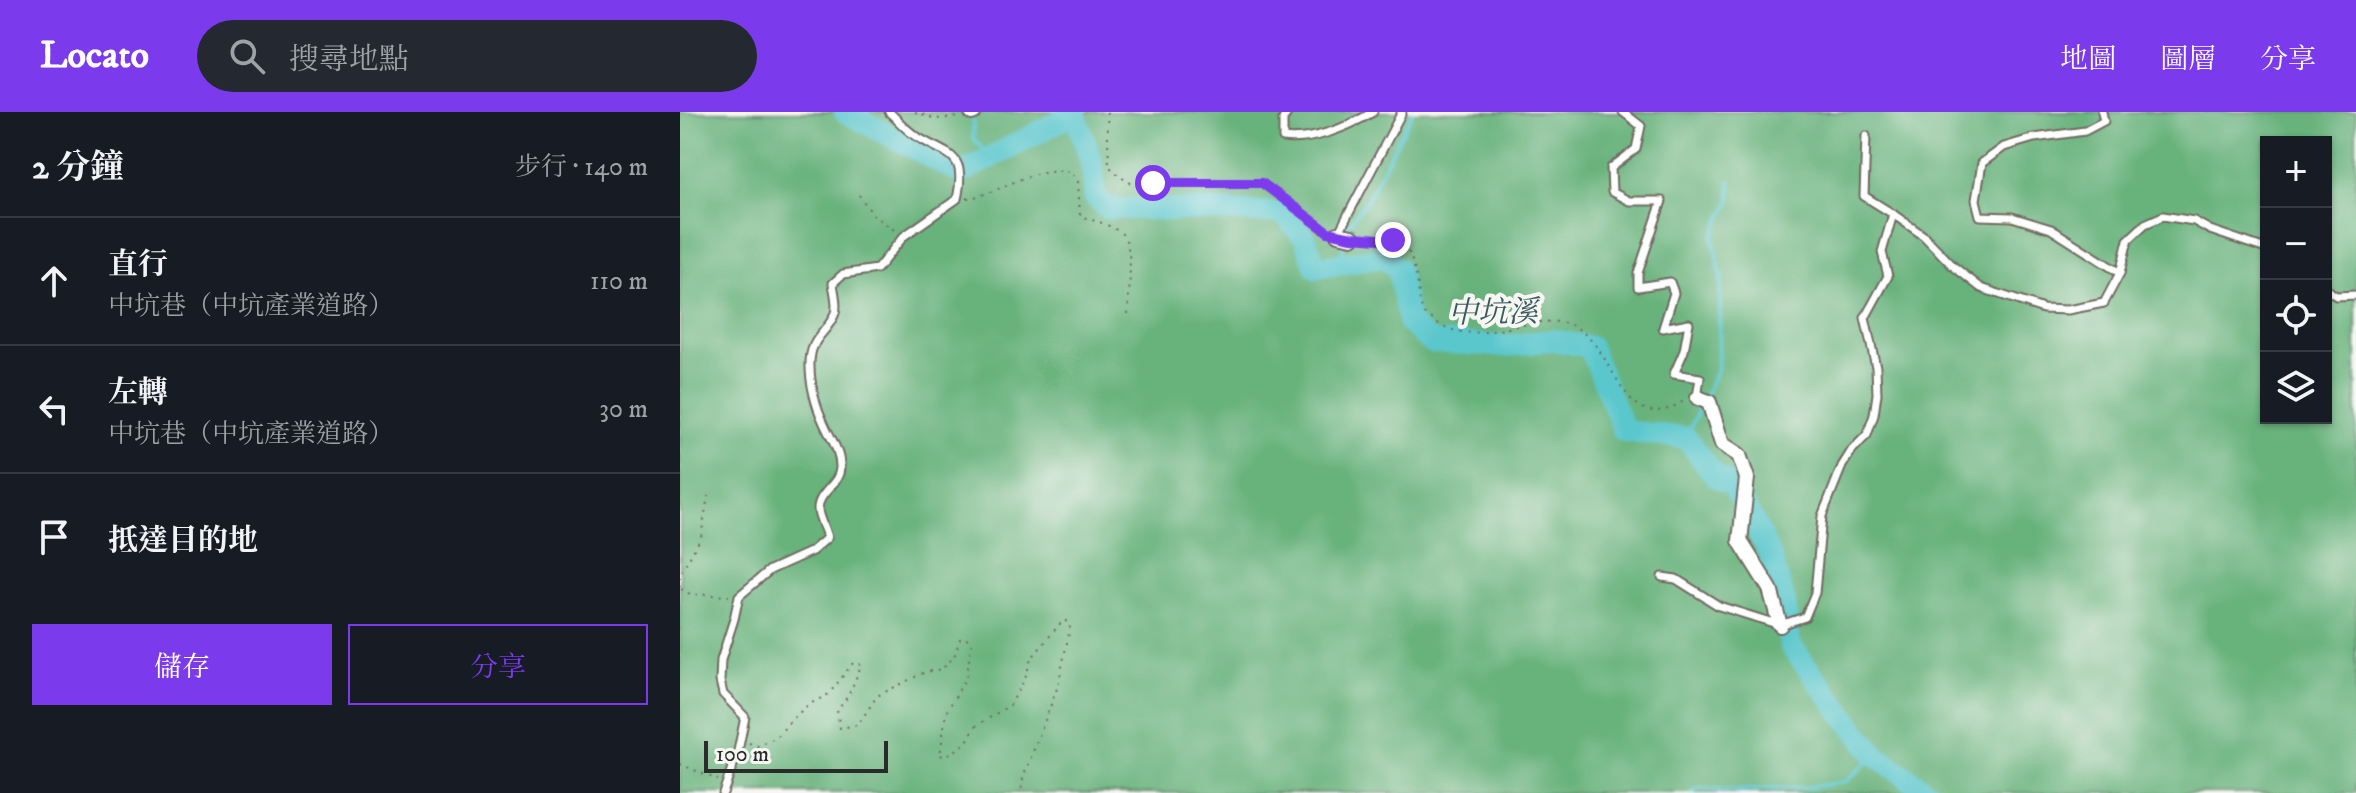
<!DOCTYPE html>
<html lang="zh-TW">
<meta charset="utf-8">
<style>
:root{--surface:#171b24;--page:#242831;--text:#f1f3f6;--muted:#9ea1a6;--line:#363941;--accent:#7c3aed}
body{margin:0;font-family:"IM FELL DW Pica","Noto Serif TC",serif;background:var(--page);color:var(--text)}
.controls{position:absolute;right:24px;top:24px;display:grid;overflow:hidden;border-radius:0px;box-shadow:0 2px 6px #0004}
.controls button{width:72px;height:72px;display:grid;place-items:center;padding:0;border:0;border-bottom:2px solid var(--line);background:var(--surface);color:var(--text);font:40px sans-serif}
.scale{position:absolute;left:24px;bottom:20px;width:184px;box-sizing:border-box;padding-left:8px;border:4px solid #2b2b2b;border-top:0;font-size:22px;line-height:28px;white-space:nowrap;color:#2b2b2b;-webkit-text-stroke:6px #f6f6f2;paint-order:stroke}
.stop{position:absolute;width:24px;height:24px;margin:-18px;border:6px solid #7c3aed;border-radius:50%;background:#fff}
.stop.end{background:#7c3aed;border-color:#fff;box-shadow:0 2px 8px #0008}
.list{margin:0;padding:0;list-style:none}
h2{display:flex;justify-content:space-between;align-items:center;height:104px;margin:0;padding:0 32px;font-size:34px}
h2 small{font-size:26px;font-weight:400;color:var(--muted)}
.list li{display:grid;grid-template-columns:52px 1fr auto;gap:24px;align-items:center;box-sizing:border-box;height:128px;padding:0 32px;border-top:2px solid var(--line)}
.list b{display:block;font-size:30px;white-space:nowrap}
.list p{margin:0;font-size:26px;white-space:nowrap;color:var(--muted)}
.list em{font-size:26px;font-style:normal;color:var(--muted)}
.actions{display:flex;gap:16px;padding:24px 32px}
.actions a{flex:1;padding:18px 0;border:2px solid var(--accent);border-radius:0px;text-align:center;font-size:28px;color:var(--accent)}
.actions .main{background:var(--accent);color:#fff}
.icon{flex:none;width:44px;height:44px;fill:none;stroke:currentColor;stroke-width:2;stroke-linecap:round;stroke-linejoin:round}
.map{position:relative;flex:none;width:1676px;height:681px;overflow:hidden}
header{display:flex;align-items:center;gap:48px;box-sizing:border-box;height:112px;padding:0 40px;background:var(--accent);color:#fff}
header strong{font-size:38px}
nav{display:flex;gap:44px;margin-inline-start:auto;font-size:28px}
.search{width:560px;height:72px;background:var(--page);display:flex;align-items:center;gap:20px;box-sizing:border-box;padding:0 28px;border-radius:44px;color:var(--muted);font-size:30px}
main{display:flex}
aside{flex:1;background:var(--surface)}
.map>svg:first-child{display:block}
.forest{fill:#67b27b;stroke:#496e53;stroke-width:2;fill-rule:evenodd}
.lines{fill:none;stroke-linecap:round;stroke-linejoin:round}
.stream{stroke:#5ac7cd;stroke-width:4}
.river{stroke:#5ac7cd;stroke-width:22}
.service-casing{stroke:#716a60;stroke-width:11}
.minor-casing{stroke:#716a60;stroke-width:18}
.path{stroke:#716a60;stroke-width:2;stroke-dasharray:2 6;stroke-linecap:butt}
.service{stroke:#fff;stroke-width:7}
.minor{stroke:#fff;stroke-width:14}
.route{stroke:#7c3aed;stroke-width:10}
.labels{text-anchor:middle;stroke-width:8;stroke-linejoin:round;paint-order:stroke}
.water-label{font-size:30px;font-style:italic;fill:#395a5c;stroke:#f6f6f2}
</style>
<header>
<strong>Locato</strong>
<div class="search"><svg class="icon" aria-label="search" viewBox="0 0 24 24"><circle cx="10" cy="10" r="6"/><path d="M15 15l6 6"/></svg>搜尋地點</div>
<nav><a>地圖</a><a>圖層</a><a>分享</a></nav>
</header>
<main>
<aside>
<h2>2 分鐘<small>步行 · 140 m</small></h2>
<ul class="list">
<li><svg class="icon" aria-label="ahead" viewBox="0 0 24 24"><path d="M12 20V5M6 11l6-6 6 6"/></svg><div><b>直行</b><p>中坑巷（中坑產業道路）</p></div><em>110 m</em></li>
<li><svg class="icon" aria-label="left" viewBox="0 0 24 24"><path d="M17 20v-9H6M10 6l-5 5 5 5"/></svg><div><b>左轉</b><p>中坑巷（中坑產業道路）</p></div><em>30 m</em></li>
<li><svg class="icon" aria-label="arrive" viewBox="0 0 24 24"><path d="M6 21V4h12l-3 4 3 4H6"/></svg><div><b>抵達目的地</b></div></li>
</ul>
<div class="actions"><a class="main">儲存</a><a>分享</a></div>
</aside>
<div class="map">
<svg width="1676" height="681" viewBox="0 0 1676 681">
<rect width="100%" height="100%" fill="#f6f6f2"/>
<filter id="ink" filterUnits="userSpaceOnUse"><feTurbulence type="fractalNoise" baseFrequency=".0125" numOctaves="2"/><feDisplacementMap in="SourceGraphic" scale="16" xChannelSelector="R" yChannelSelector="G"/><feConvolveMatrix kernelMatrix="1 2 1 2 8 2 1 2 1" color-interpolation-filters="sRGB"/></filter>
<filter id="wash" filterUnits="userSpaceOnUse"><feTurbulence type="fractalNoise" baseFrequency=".006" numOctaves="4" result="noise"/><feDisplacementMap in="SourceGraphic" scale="32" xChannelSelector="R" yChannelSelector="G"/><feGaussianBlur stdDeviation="1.8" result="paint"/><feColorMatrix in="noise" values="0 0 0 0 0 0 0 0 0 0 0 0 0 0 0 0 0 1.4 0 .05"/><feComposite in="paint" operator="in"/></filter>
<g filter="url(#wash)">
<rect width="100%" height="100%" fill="#f2e0c3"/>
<path class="forest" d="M0,0H1676V681H0ZM1586,30H1646V306H1586Z"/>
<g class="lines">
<g class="stream">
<path d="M293,2V26L310,45"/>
<path d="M667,120L669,111L685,91L733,0"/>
<path d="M659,152L665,128"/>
<path d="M1025,284L1037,258L1039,225L1041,165L1033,125L1050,88V69"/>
<path d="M1006,326L1021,292"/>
<path d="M1012,681L1019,677L1045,679L1123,676L1165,670L1195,643"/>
</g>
<path class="river" d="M165,0L281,61L395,1L412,52L415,85L428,96L602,101L625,126L636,156L703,145L718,157L729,211L751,230L826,234L872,228L910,235L944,319L1006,326L1036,365L1052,373L1073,409L1092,447L1105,491L1110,533L1195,643L1249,681"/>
</g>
</g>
<g filter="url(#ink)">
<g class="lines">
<g class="service-casing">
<g id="service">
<path d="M608,0L603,7V26C632,30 668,15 693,0"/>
<path d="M943,0L961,14L956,37L931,56L932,80L949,89H982L958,161V175L990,170L994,181L983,216L1009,211L1004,239L994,262L1020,266L1017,285"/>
<path d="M1422,0L1424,9L1405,19L1354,26L1324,35L1302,51L1296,88L1300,104L1332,105L1371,117L1440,161"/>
<path d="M1186,24L1184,84L1213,102"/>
<path d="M658,122L722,0"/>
<path d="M1646,177L1656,184L1676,183"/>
<path d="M982,465L996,467L1039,494L1100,513L1125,505L1135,481L1142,404L1162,354L1172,338L1187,323L1194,303L1197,282L1196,255L1185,206L1208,164L1202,140L1213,102L1244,124L1273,154L1301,176L1363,197L1388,198L1424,191L1440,161L1448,128L1465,112L1483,104L1514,109L1530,118L1586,137"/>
<path d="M43,681L58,639L65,605L43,582L40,569L41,548L54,507L59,484L90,458L132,439L147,426C145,416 138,405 138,397C138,380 161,372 160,354C160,338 149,324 143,309C136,295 130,271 130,255C129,224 147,223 155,201C158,193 154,180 153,171L163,162L197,157L224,124L277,87C288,37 266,45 233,22C224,16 217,7 209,0"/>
</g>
</g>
<g class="minor-casing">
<g id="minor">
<path d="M292,1L294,0"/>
<path d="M658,122L672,125"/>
<path d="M1018,286L1029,290L1042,332L1059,343L1067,366L1060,429L1090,477L1100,513"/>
</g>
</g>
<g class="path">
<path d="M235,0L256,7L281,5"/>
<path d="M427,0L429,54C442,67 454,78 473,71H582L645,119"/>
<path d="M179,83L193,103L214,118"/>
<path d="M287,86C323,82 351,52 391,60L398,70L400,104C414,109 431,112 442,122C455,135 448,187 448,205"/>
<path d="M686,125L713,128L726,134C730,143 734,153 736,163C739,173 738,190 743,199C745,203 749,205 752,207C796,243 856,194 895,215C939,239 941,330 1005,288"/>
<path d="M0,475V463L21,425L28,384"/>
<path d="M1,477L10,482L49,484"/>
<path d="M69,631L78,634L97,625L111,608L128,593L149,582L173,551L182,553C173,570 171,584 157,598L160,616L178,613L197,584L245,560L262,557L274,545L280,527L285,525L292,530L286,565L266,601L260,644L272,641L286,631L296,614L330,593L345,567L351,547L383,508L388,510L390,516L378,574L343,666L341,681"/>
<path d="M0,652L38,668"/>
</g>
<use href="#service" class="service"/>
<use href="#minor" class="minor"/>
</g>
</g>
<g class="lines" filter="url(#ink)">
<path class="route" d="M473,71H582L648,120L672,125L713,128"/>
</g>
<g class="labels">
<g class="water-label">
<text transform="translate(813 200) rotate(-1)" y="10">中坑溪</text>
</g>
</g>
</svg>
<div class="controls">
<button>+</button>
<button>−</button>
<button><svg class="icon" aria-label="locate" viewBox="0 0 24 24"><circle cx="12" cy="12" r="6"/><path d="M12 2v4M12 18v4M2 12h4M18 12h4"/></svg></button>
<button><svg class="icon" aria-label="layers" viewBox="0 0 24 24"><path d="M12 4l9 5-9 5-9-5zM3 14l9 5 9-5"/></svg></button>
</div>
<div class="scale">100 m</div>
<div class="stop" style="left:473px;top:71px"></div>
<div class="stop end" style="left:713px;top:128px"></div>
</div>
</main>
